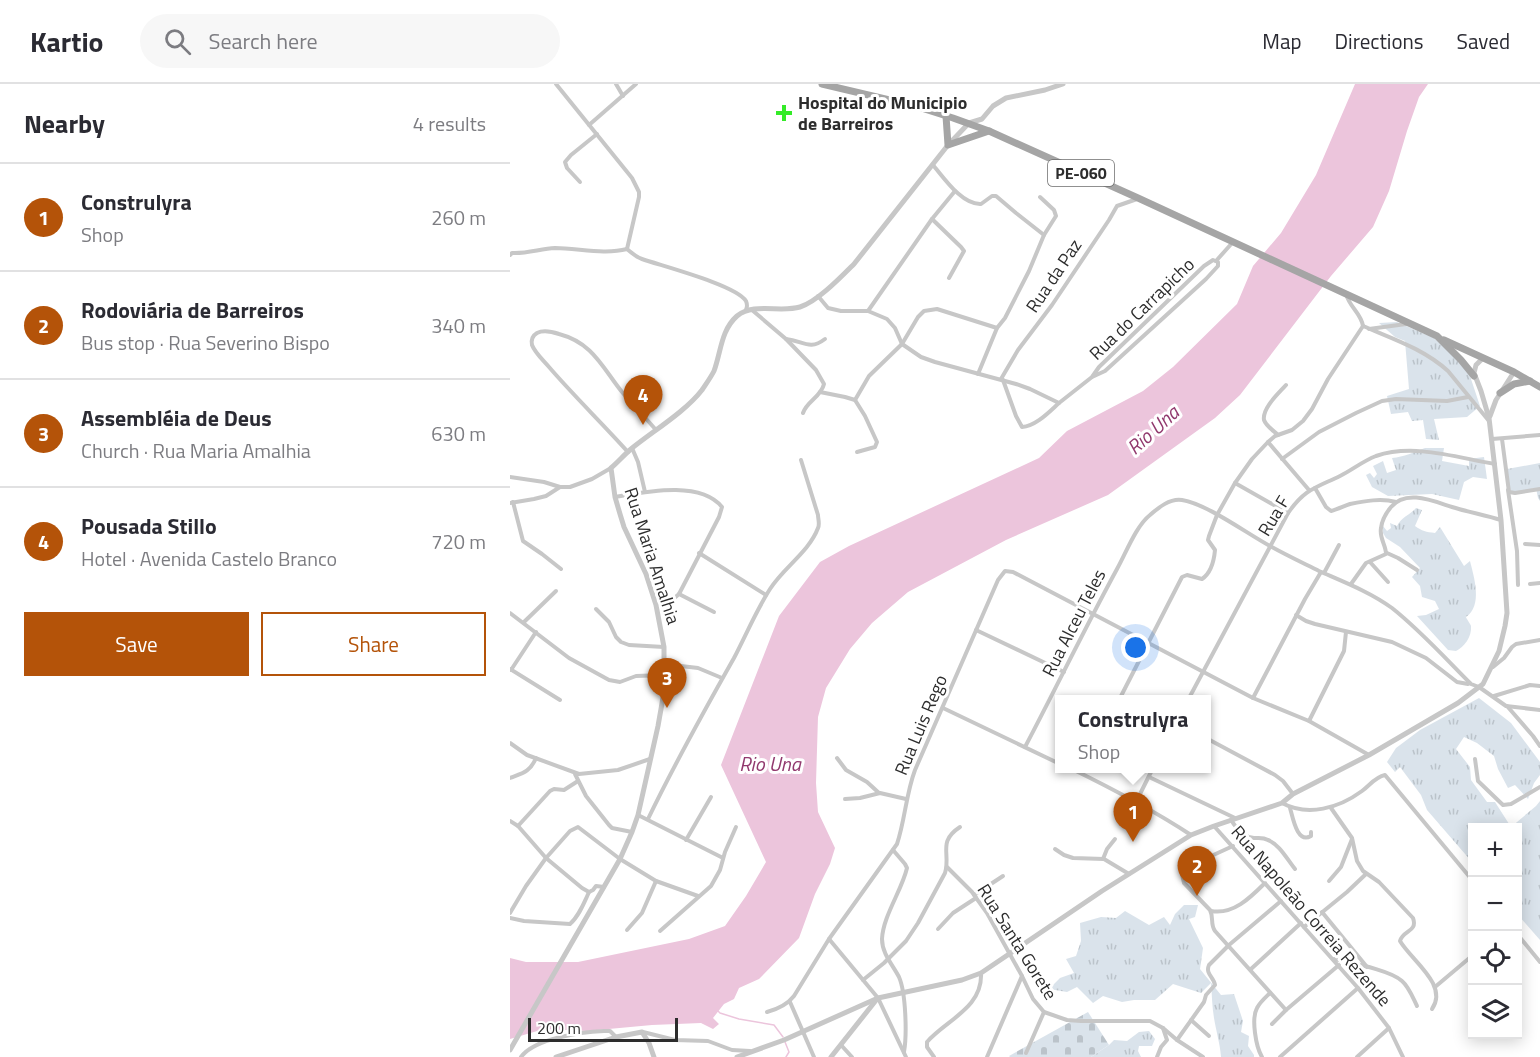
<!DOCTYPE html>
<meta charset="utf-8">
<style>
:root{--surface:#fff;--page:#f7f7f7;--text:#2b2b33;--muted:#7c7c81;--line:#e1e1e2;--accent:#b45309}
body{margin:0;font-family:"Titillium Web",sans-serif;background:var(--page);color:var(--text)}
.controls{position:absolute;right:18px;bottom:18px;display:grid;overflow:hidden;border-radius:0px;box-shadow:0 3px 15px #0003}
.controls button{width:54px;height:54px;display:grid;place-items:center;padding:0;border:0;border-bottom:2px solid var(--line);background:var(--surface);color:var(--text);font:30px sans-serif}
.scale{position:absolute;left:18px;bottom:15px;width:150px;box-sizing:border-box;padding-left:6px;border:3px solid #2d2d2d;border-top:0;font-size:16px;line-height:21px;white-space:nowrap;color:#2d2d2d;-webkit-text-stroke:4px #fff;paint-order:stroke}
.you{position:absolute;left:626px;top:564px;width:21px;height:21px;margin:-15px;border:4px solid #fff;border-radius:50%;background:#1a73e8;box-shadow:0 0 0 9px #1a73e833}
.badge{display:grid;place-items:center;width:39px;height:39px;border-radius:50%;background:var(--accent);color:#fff;font-size:20px;font-weight:700}
.pin{position:absolute;translate:-50% -50px;filter:drop-shadow(0 2px 3px #0008)}
.pin::after{content:'';position:absolute;top:32px;width:21px;height:18px;background:inherit;clip-path:polygon(0 0,100% 0,50% 100%)}
.popup{position:absolute;left:545px;top:611px;width:156px;height:78px;box-sizing:border-box;display:grid;place-content:center;border-radius:0px;background:var(--surface);filter:drop-shadow(0 2px 4px #0005);font-size:20px;white-space:nowrap;color:var(--muted)}
.popup b{font-size:22px;color:var(--text)}
.popup::after{content:'';position:absolute;left:50%;top:100%;margin-left:-12px;border:12px solid transparent;border-top-color:var(--surface)}
.list{margin:0;padding:0;list-style:none}
h2{display:flex;justify-content:space-between;align-items:center;height:78px;margin:0;padding:0 24px;font-size:26px}
h2 small{font-size:20px;font-weight:400;color:var(--muted)}
.list li{display:grid;grid-template-columns:39px 1fr auto;gap:18px;align-items:center;box-sizing:border-box;height:108px;padding:0 24px;border-top:2px solid var(--line)}
.list b{display:block;font-size:22px;white-space:nowrap}
.list p{margin:0;font-size:20px;white-space:nowrap;color:var(--muted)}
.list em{font-size:20px;font-style:normal;color:var(--muted)}
.actions{display:flex;gap:12px;padding:18px 24px}
.actions a{flex:1;padding:14px 0;border:2px solid var(--accent);border-radius:0px;text-align:center;font-size:21px;color:var(--accent)}
.actions .main{background:var(--accent);color:#fff}
.icon{flex:none;width:33px;height:33px;fill:none;stroke:currentColor;stroke-width:2;stroke-linecap:round;stroke-linejoin:round}
.map{position:relative;flex:none;width:1030px;height:973px;overflow:hidden}
header{display:flex;align-items:center;gap:36px;box-sizing:border-box;height:84px;padding:0 30px;background:var(--surface);border-bottom:2px solid var(--line)}
header strong{font-size:28px}
nav{display:flex;gap:33px;margin-inline-start:auto;font-size:21px}
.search{width:420px;height:54px;background:var(--page);display:flex;align-items:center;gap:15px;box-sizing:border-box;padding:0 21px;border-radius:33px;color:var(--muted);font-size:22px}
main{display:flex}
aside{flex:1;background:var(--surface)}
.map>svg:first-child{display:block}
.grass{fill:url(#grass-tufts)}
.cemetery{fill:url(#cemetery-stones)}
.water{fill:#ecc5dc}
.lines{fill:none;stroke-linecap:round;stroke-linejoin:round}
.stream{stroke:#ecc5dc;stroke-width:1.5}
.minor{stroke:#c7c7c7;stroke-width:4}
.tertiary{stroke:#c7c7c7;stroke-width:5}
.primary{stroke:#a5a5a5;stroke-width:7}
.poi-dot{fill:#34eb28;stroke:#fff;stroke-width:2}
.labels{text-anchor:middle;stroke-width:6;stroke-linejoin:round;paint-order:stroke}
.shield{fill:#fff;stroke:#6c6c6c;stroke-width:1.5}
.shield-label{font-size:16px;font-weight:bold;fill:#2d2d2d}
.poi-label{font-size:18px;font-weight:bold;fill:#2d2d2d;stroke:#fff;text-anchor:start}
.street-label{font-size:18px;fill:#2d2d2d;stroke:#fff}
.water-label{font-size:20px;font-style:italic;fill:#91396e;stroke:#fff}
</style>
<header>
<strong>Kartio</strong>
<div class="search"><svg class="icon" aria-label="search" viewBox="0 0 24 24"><circle cx="10" cy="10" r="6"/><path d="M15 15l6 6"/></svg>Search here</div>
<nav><a>Map</a><a>Directions</a><a>Saved</a></nav>
</header>
<main>
<aside>
<h2>Nearby<small>4 results</small></h2>
<ul class="list">
<li><span class="badge">1</span><div><b>Construlyra</b><p>Shop</p></div><em>260 m</em></li>
<li><span class="badge">2</span><div><b>Rodoviária de Barreiros</b><p>Bus stop · Rua Severino Bispo</p></div><em>340 m</em></li>
<li><span class="badge">3</span><div><b>Assembléia de Deus</b><p>Church · Rua Maria Amalhia</p></div><em>630 m</em></li>
<li><span class="badge">4</span><div><b>Pousada Stillo</b><p>Hotel · Avenida Castelo Branco</p></div><em>720 m</em></li>
</ul>
<div class="actions"><a class="main">Save</a><a>Share</a></div>
</aside>
<div class="map">
<svg width="1030" height="973" viewBox="0 0 1030 973">
<defs>
<pattern id="grass-tufts" width="24" height="20" patternUnits="userSpaceOnUse" patternTransform="scale(1.5)"><rect width="24" height="20" fill="#dae3eb"/><path d="M3 7l-1-3M5 7V3M7 7l1-3M15 17l-1-3M17 17v-4M19 17l1-3" fill="none" stroke="#bbc3ca"/></pattern>
<pattern id="cemetery-stones" width="16" height="16" patternUnits="userSpaceOnUse" patternTransform="scale(1.5)"><rect width="16" height="16" fill="#dae3eb"/><path d="M2 7V4a2 2 0 0 1 4 0v3zM10 15v-3a2 2 0 0 1 4 0v3z" fill="#bbc3ca"/></pattern>
</defs>
<rect width="100%" height="100%" fill="#fff"/>
<g class="grass">
<path d="M887,238L924,254L937,265L959,289L970,322L957,333L924,335L929,356L916,355L913,336L902,337L898,328L881,330L877,312L899,305L895,257L885,253L869,239Z"/>
<path d="M915,364H934L932,377L959,382V375L974,373L977,395L963,393L954,398L949,416L922,410L878,412L862,403L856,391L860,389L864,394L867,390L863,382L873,377L877,389L886,386L882,374C894,373 904,368 915,364Z"/>
<path d="M1030,379V417L1028,414L1026,404L1013,407H1000L997,385Z"/>
<path d="M906,424L912,426L905,442C912,447 916,448 925,449L930,443L954,482L960,477C964,493 973,522 956,533C956,534 961,541 961,542C962,553 954,563 946,567L938,566L907,532L916,531L929,525L925,517L912,513L910,502L902,493L910,484L890,463L876,454L873,449V442L877,447L881,444L880,439L887,442C891,433 900,431 906,424Z"/>
<path d="M969,614L1001,639L1030,678V691L1024,699L1018,715L1005,701L998,704L988,685L984,672L967,659L954,653L946,665L960,683L961,696L977,718H985L1001,743L1026,722L1030,717V856L1008,831V744H963L962,778L917,726L911,711L890,683L885,688L877,678L886,664L910,646Z"/>
<path d="M674,821H688L685,833L679,835L693,864L690,885L711,911L724,910L733,937L731,948L739,952L738,962L744,971V973H711C710,959 706,947 704,934C702,923 702,911 701,899L691,909L663,900L645,916H624L612,918L593,912L583,919L567,903L557,908L539,905L550,894L564,889L556,875L566,872L571,857L570,839L591,833L606,834L615,827L639,841L654,833L660,841L665,830Z"/>
<path d="M639,947L645,955L642,962H629L628,967L631,973H581L599,961L604,956L617,957L629,948Z"/>
</g>
<path class="cemetery" d="M578,928L599,961L581,973H500L499,972Z"/>
<path class="water" d="M845,0H918L909,13L897,47L879,107L863,143L821,192L730,311L705,334L598,411L496,456L398,508L362,539L340,565L316,604L308,633L306,699L308,728L325,764L320,780L305,810L289,854L249,895L229,904L224,915L214,920L203,934L209,940L203,945L191,939L142,941L77,947L34,945L0,955V874L16,878H68L179,855L215,842L236,812L256,778L211,681L269,532L310,478L339,462L529,374L557,347L633,307L663,283L727,220L743,182L771,149L806,91Z"/>
<g class="lines">
<g class="stream">
<path d="M208,927L210,929L229,935L264,941L273,953"/>
<path d="M275,958L279,968L276,973"/>
</g>
<g class="minor">
<path d="M46,0L122,94L129,108V113L117,165"/>
<path d="M106,0L113,12"/>
<path d="M79,41L126,0"/>
<path d="M423,81C434,94 452,121 471,120L482,112H486L506,129L534,151"/>
<path d="M70,98L57,84L55,78L61,71L87,50"/>
<path d="M422,135L451,163L454,167L439,194"/>
<path d="M117,165C122,169 126,173 132,175C152,182 226,201 236,217C238,222 237,222 236,226"/>
<path d="M0,171L2,169C16,170 30,165 45,164C68,164 94,171 117,165"/>
<path d="M706,177L723,158"/>
<path d="M836,210C840,224 851,229 853,242"/>
<path d="M308,212L318,224L331,227H358L377,235L385,244L392,260L411,273L425,278L506,300L520,305L549,319L582,293L595,287L696,195L708,182V178L703,176L694,182L589,283L582,293"/>
<path d="M242,226L276,255L306,286L314,300C311,313 297,317 293,329"/>
<path d="M358,227L422,135L445,107"/>
<path d="M853,242C883,255 914,265 938,287L979,337"/>
<path d="M859,245L896,240"/>
<path d="M276,255C294,257 299,267 315,255"/>
<path d="M468,290L487,244L495,234L519,187L534,151L546,132L544,126L530,113"/>
<path d="M491,295L508,266L542,221L599,136L607,122L627,115"/>
<path d="M493,296L506,332L512,343C526,342 539,328 549,319"/>
<path d="M310,308L335,313L345,316L355,332L367,358L365,363L347,368"/>
<path d="M345,316L359,292L392,260L408,233L414,227L427,225L487,244"/>
<path d="M768,351C764,347 756,342 754,336C752,324 769,309 776,301"/>
<path d="M982,355L1030,351"/>
<path d="M992,355L999,408L1005,409L1030,405"/>
<path d="M758,358L799,406"/>
<path d="M122,364L128,378L135,408"/>
<path d="M118,368C92,339 64,312 39,283C34,277 25,269 22,261C21,256 22,252 27,249C33,246 43,248 49,250C83,259 92,283 112,308C123,321 135,333 146,346"/>
<path d="M772,375L809,348L846,329L872,317L886,315L937,317L958,313"/>
<path d="M0,393L34,398L50,403H60L82,395L101,384"/>
<path d="M725,399L778,429"/>
<path d="M805,404L816,423L821,427C828,425 834,422 840,420C855,417 871,414 886,418"/>
<path d="M998,406L1007,467L1008,501"/>
<path d="M105,413C135,408 190,396 212,423L209,433L169,510"/>
<path d="M3,418L13,457L32,470L51,485"/>
<path d="M0,419L24,415L36,412L50,403"/>
<path d="M1015,460L1030,461"/>
<path d="M189,469L256,511"/>
<path d="M877,469L888,474L907,486"/>
<path d="M860,478L878,498"/>
<path d="M814,489L829,461"/>
<path d="M841,500L856,479L876,470C876,461 869,454 871,444C872,436 876,429 881,423C896,405 923,417 942,423C958,428 975,431 991,436"/>
<path d="M1020,500L1030,499"/>
<path d="M146,521L161,517L169,510L204,528"/>
<path d="M86,525L99,538L106,553L111,558L119,561L154,563"/>
<path d="M0,529L59,574L99,596L110,598L126,592L154,591"/>
<path d="M786,531L796,537L805,540L882,558L916,574L947,598L958,600"/>
<path d="M14,538L46,507"/>
<path d="M466,546L554,588"/>
<path d="M154,580L188,584L212,594"/>
<path d="M983,583L994,574L1002,563L1006,560L1030,556"/>
<path d="M0,585L50,616"/>
<path d="M1,586L26,548"/>
<path d="M984,612L1020,601L1030,602"/>
<path d="M743,614L795,515L811,488"/>
<path d="M609,616L672,493L677,491L692,495C701,489 704,477 705,466L698,456L699,452L707,431L725,399L742,375L758,358L765,352L782,346L793,337L802,325L818,295L853,242"/>
<path d="M678,616L778,429C795,405 805,404 830,392C842,386 853,377 866,372C904,359 948,374 985,380"/>
<path d="M997,622L1023,652L1030,662"/>
<path d="M433,624L550,680"/>
<path d="M799,637L834,567L836,548"/>
<path d="M696,654L765,691L773,697L783,710"/>
<path d="M0,659L17,671L69,690L108,686L140,675"/>
<path d="M515,663C546,604 575,544 607,485C616,469 626,442 640,431C648,424 660,414 672,416C697,420 736,449 760,462C776,471 793,479 809,487C834,498 860,508 882,524C911,547 935,574 961,600L969,603L996,622L1030,626"/>
<path d="M327,674L336,686L357,698L369,709"/>
<path d="M965,675L968,697L993,721L1001,720L1030,703"/>
<path d="M560,684C601,704 643,726 681,751"/>
<path d="M65,690L76,712L99,741L102,744L122,748"/>
<path d="M639,693L725,734"/>
<path d="M0,694C13,689 20,688 26,674"/>
<path d="M335,715L350,714L370,709L396,715"/>
<path d="M626,718L643,684"/>
<path d="M772,719C798,733 829,724 852,707C859,702 865,693 875,691L963,797"/>
<path d="M780,724C783,734 787,760 801,752V748"/>
<path d="M821,724L842,754L847,777L853,787L869,798L903,834C908,848 893,846 890,857C901,876 939,901 922,925"/>
<path d="M128,731L213,774"/>
<path d="M138,735C164,681 194,627 224,574C236,551 246,527 260,505C273,484 299,468 308,444C310,440 308,435 308,431L291,376"/>
<path d="M721,736C726,744 733,753 744,754C749,754 753,753 758,756C769,760 777,775 785,785"/>
<path d="M0,737L8,742L36,774L72,804L79,808L83,806L86,802L94,803"/>
<path d="M8,742L40,707L44,705L54,706L68,697"/>
<path d="M704,742L848,904L879,944L893,973"/>
<path d="M176,756L201,713"/>
<path d="M723,762L675,784L672,790L674,799L700,826C704,834 700,840 705,847L776,926"/>
<path d="M545,765L554,771L563,774L594,775L619,790"/>
<path d="M383,766L395,780L397,784C392,806 373,832 372,855C372,870 383,881 389,893C396,909 397,951 394,968"/>
<path d="M593,775L597,765L605,755"/>
<path d="M437,783L462,808L477,829L512,892L523,915L534,928L557,936L571,937H640L653,944L667,956L693,973"/>
<path d="M819,797L831,783L842,755"/>
<path d="M464,811L493,792"/>
<path d="M701,827C723,831 740,814 755,799"/>
<path d="M812,828L857,883"/>
<path d="M0,829L16,802L36,774L60,747L68,743L110,775L146,797L188,812"/>
<path d="M0,834L14,837L60,840C69,832 74,819 79,808"/>
<path d="M794,843L837,808L856,790"/>
<path d="M428,845L443,829L466,814"/>
<path d="M117,846L132,829L146,797"/>
<path d="M150,847L201,802L210,786L215,768L226,743"/>
<path d="M1008,851L1030,878"/>
<path d="M319,855L368,914L396,973"/>
<path d="M824,875C841,879 880,886 892,897C899,903 903,914 907,922"/>
<path d="M741,885L791,839"/>
<path d="M353,896L374,879L396,857L408,839L435,789C441,770 427,758 450,743"/>
<path d="M925,903L963,871"/>
<path d="M280,918L304,973"/>
<path d="M257,928C268,925 277,921 284,912L319,855L387,760C395,736 396,710 405,686L488,496L495,487L503,488L743,614L799,637L859,671"/>
<path d="M681,936L699,952"/>
<path d="M762,940L776,926L829,881"/>
<path d="M133,948L165,956L198,957L222,966L240,967"/>
<path d="M667,956L694,918L696,911L705,901C704,893 695,890 699,881L719,861L771,817"/>
<path d="M331,961L342,973"/>
<path d="M516,969L534,928"/>
<path d="M11,973C25,954 72,948 94,947H100L106,953"/>
<path d="M424,973L417,963V958C436,936 473,924 471,889"/>
<path d="M477,973L512,892"/>
<path d="M647,973L651,963L657,956L653,944"/>
<path d="M752,973C746,963 741,935 747,924C750,918 756,913 760,909"/>
<path d="M770,973L848,904"/>
<path d="M847,973L879,944"/>
</g>
<g class="tertiary">
<path d="M980,332L986,316L1004,288"/>
<path d="M0,966L110,775L122,748L128,731L148,642L154,608V563L146,521L136,490L114,443L110,430L105,413L101,384C108,378 114,371 121,365C143,347 175,328 192,306C196,300 201,293 204,287C211,268 211,246 227,232C244,218 270,229 290,223C307,218 331,193 344,180L438,61L459,39L472,35L483,22L496,14L535,6L553,0"/>
<path d="M46,973L106,953L132,948L139,959L144,973"/>
<path d="M227,973L274,956L368,914L452,896L471,889L592,807L681,751L704,742L772,719L783,710L859,671L948,619L973,600L989,567L995,542L997,529L991,436L979,334L971,307L964,289L966,281L973,274"/>
<path d="M321,973L367,915"/>
</g>
<g class="primary">
<path d="M312,0L405,22L443,34L479,47L628,114L927,252L951,276L964,292"/>
<path d="M436,32L438,61L479,47"/>
<path d="M934,256L1004,288L1030,303"/>
<path d="M990,309L1004,300L1020,297"/>
</g>
</g>
<path class="poi-dot" d="M271 20h6v6h6v6h-6v6h-6v-6h-6v-6h6z"/>
<g class="labels">
<rect class="shield" x="538" y="76" width="66" height="26" rx="4.5"/>
<g class="shield-label">
<text x="571" y="95">PE-060</text>
</g>
<g class="poi-label">
<text x="288" y="25">Hospital do Municipio<tspan x="288" dy="21">de Barreiros</tspan></text>
</g>
<g class="street-label">
<text transform="translate(544 192) rotate(-56)" y="6">Rua da Paz</text>
<text transform="translate(632 225) rotate(-44)" y="6">Rua do Carrapicho</text>
<text transform="translate(764 432) rotate(-59)" y="6">Rua F</text>
<text transform="translate(142 472) rotate(72)" y="6">Rua Maria Amalhia</text>
<text transform="translate(564 539) rotate(-63)" y="6">Rua Alceu Teles</text>
<text transform="translate(411 641) rotate(-67)" y="6">Rua Luis Rego</text>
<text transform="translate(801 832) rotate(49)" y="6">Rua Napoleão Correia Rezende</text>
<text transform="translate(507 858) rotate(58)" y="6">Rua Santa Gorete</text>
</g>
<g class="water-label">
<text transform="translate(643 346) rotate(-42)" y="7">Rio Una</text>
<text x="260" y="687">Rio Una</text>
</g>
</g>
</svg>
<div class="controls">
<button>+</button>
<button>−</button>
<button><svg class="icon" aria-label="locate" viewBox="0 0 24 24"><circle cx="12" cy="12" r="6"/><path d="M12 2v4M12 18v4M2 12h4M18 12h4"/></svg></button>
<button><svg class="icon" aria-label="layers" viewBox="0 0 24 24"><path d="M12 4l9 5-9 5-9-5zM3 14l9 5 9-5"/></svg></button>
</div>
<div class="scale">200 m</div>
<div class="you"></div>
<div class="pin badge" style="left:623px;top:758px">1</div>
<div class="popup"><b>Construlyra</b>Shop</div>
<div class="pin badge" style="left:687px;top:812px">2</div>
<div class="pin badge" style="left:157px;top:624px">3</div>
<div class="pin badge" style="left:133px;top:341px">4</div>
</div>
</main>
